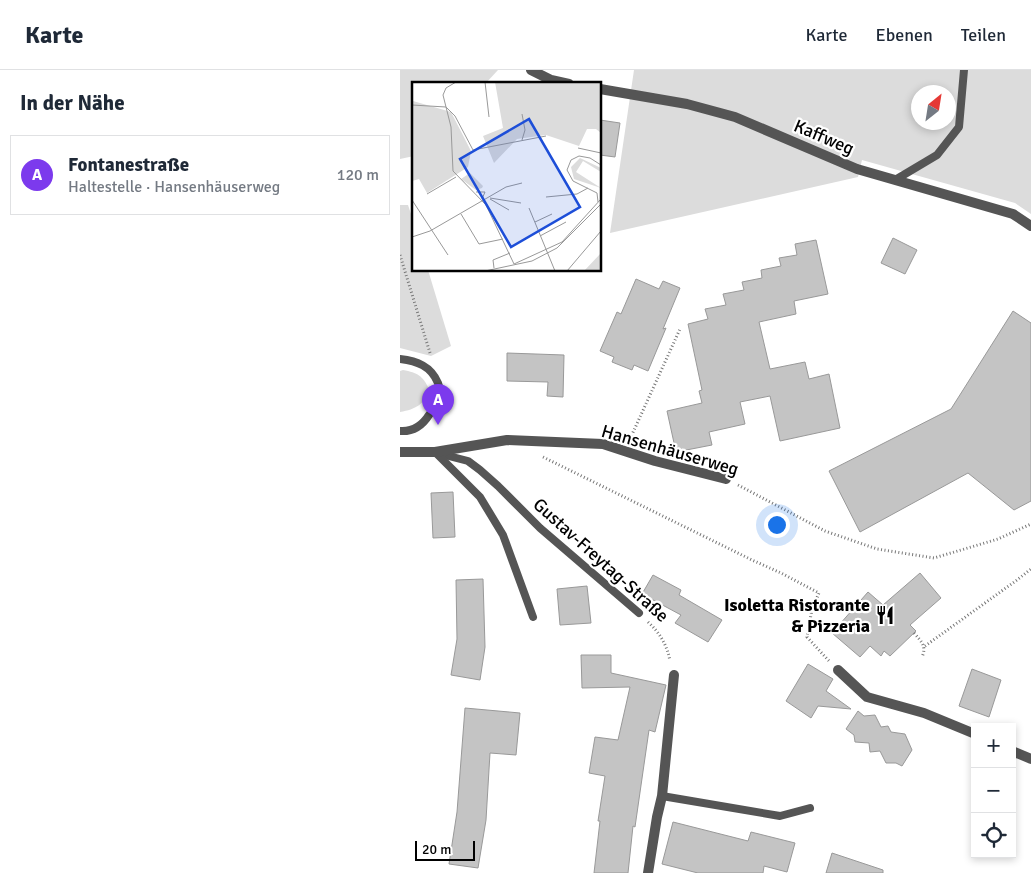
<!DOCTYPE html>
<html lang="de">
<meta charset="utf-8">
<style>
:root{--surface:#fff;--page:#f2f2f3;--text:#1f2937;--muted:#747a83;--line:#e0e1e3;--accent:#7c3aed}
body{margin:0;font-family:Signika,sans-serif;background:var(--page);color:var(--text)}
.controls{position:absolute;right:15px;bottom:15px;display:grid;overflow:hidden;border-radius:0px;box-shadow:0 2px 8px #0003}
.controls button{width:45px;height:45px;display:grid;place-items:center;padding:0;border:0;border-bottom:1px solid var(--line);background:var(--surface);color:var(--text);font:25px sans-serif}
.compass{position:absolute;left:511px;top:15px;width:45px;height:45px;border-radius:50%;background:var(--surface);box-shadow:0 2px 8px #0003;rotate:30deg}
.scale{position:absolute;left:15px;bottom:12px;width:60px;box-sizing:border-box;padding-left:5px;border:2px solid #000;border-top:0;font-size:14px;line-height:18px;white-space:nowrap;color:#000;-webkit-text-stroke:4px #fff;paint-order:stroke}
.you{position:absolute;left:376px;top:454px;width:18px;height:18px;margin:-12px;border:4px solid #fff;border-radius:50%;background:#1a73e8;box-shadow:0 0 0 8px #1a73e833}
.badge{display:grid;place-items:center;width:32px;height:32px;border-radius:50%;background:var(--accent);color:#fff;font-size:16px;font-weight:700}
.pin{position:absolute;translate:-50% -41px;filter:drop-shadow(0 1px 2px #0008)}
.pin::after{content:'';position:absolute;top:26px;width:18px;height:15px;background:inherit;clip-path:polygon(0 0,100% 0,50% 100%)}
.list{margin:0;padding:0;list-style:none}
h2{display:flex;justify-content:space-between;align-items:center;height:65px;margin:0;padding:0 20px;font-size:21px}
h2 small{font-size:16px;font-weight:400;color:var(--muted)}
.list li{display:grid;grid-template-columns:32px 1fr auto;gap:15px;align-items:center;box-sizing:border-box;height:80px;margin:0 10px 10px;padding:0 10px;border:1px solid var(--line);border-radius:0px}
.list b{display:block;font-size:19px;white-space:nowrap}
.list p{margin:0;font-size:16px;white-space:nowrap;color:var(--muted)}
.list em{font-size:16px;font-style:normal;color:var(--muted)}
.icon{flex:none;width:28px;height:28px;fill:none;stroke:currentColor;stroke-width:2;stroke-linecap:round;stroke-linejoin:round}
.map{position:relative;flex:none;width:631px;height:803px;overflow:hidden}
header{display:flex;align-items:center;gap:30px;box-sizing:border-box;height:70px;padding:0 25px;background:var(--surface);border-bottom:1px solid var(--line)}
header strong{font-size:24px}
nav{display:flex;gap:28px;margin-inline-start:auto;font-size:18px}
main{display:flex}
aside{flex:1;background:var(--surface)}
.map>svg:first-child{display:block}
.green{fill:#dcdcdc;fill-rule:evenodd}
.building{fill:#c4c4c4;stroke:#999}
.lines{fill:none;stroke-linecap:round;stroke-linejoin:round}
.path{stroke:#777;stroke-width:3;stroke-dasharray:1 2.5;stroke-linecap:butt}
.service{stroke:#555;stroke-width:8}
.minor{stroke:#555;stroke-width:10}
.labels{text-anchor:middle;stroke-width:4.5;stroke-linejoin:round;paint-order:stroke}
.street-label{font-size:18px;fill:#000;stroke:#fff}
.poi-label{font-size:18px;font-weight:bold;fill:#000;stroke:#fff;text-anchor:end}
.inset-road{fill:none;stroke:#999;stroke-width:1}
.view{fill:#1d4ed8;fill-opacity:0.15;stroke:#1d4ed8;stroke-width:2.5}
.inset-edge{fill:none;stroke:#000;stroke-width:2.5}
</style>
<header>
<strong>Karte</strong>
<nav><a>Karte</a><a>Ebenen</a><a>Teilen</a></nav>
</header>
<main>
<aside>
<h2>In der Nähe<small></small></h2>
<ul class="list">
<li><span class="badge">A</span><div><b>Fontanestraße</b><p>Haltestelle · Hansenhäuserweg</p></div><em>120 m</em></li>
</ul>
</aside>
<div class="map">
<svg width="631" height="803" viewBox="0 0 631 803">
<rect width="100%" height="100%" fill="#fff"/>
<g class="green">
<path d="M0,0H98L85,14H14V86L0,89Z"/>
<path d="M234,0H631V144L615,133L462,90L458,107L210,163ZM518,22H548V52H518Z"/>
<path d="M0,135H8L14,153V200H28L51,276L31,286L0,278Z"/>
<path d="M3,300C18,303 22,305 29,319C24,335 16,339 0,342V301Z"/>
</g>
<g class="building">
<path d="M200,50L220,53L215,87L200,85Z"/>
<path d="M493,168L517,180L505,204L481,193Z"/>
<path d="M416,170L428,224L394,231L396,244L359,252L370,299L405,292L409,309L429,304L440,358L380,371L370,326L340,332L345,354L309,362L312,375L276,382L267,341L302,333L299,321L302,320L288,254L308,249L305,239L326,235L323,224L344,220L342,212L362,208L361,200L381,196L379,188L397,185L395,174Z"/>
<path d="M236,209L259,219L263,211L280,218L263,259L266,258L248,301L234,295L232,300L212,292L214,287L200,281L217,242L221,244Z"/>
<path d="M613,241L631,253V431L614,440L568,403L460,462L429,401L551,339Z"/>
<path d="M107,283L164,285L163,327L147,326L148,312L107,311Z"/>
<path d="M53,422L55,467L33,468L31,423Z"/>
<path d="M520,503L541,528L510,555L516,561L490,586L484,581L481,586L470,576L460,587L432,563L468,522L483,535Z"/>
<path d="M253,505L281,520L279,525L322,550L308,572L275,553L281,545L242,524Z"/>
<path d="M83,509L85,577L80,610L51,605L57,569L56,510Z"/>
<path d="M187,516L191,553L160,555L157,519Z"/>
<path d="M181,585H211V603L266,615L255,662L249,660L235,757L233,756L228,803H194L200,751H198L205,706L189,703L195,667L218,670L230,617L182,618Z"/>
<path d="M408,594L433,609L426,621L451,639L418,636L411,648L386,631Z"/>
<path d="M572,599L601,610L589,647L559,636Z"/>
<path d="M65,638L120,643L116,685L90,683L86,750L78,798L49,794L57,742Z"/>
<path d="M458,641L464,646L475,645L481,657L488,656L491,662L505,664L512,680L502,696L496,693H486L480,681L470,682L469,673L455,672L454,665L446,659Z"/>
<path d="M273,752L348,771L351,762L395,773L387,802L364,796L363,803H298L262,794Z"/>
<path d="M432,783L483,800V803H426Z"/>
</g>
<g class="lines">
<g class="path">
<path d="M0,185L30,283"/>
<path d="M230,369L280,259"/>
<path d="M143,387L352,490L381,503L419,523L412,539L407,567L429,591"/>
<path d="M338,415L425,461L477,479L534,488L598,469L631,454"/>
<path d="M248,552C260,563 267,575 270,591"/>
<path d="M514,563C521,571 527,576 522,587"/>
<path d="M525,576L617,510L631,499"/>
</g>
<g class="service">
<path d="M495,110L537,85L559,57L564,0"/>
<path d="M0,289C17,291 31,296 38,313C39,317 41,320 40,324C39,332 34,339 29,345C22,356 13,362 0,361"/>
<path d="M37,383L68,391L80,400L98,416L140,458L239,543"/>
<path d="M37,384L80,427L103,465L133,547"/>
<path d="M262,726L380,746L410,738"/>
</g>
<g class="minor">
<path d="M131,0L151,10L169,14"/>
<path d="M200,19L287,34L335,47L457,99L613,144L631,156"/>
<path d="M0,382H35L107,370L203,374L255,391L326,409"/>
<path d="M438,600L467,627L524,643L575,664"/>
<path d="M612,681L631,689"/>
<path d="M248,803L257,747L262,726L274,605"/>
</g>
</g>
<defs>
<g id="restaurant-bare" transform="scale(1.5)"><path d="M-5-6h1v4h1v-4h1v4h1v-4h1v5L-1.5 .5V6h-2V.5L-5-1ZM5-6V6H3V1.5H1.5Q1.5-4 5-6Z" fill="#000" stroke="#fff" stroke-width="2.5" paint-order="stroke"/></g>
</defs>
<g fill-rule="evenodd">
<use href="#restaurant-bare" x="485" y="545"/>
</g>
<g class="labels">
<g class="street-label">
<text transform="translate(424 67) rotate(23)" y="6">Kaffweg</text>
<text transform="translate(270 380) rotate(16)" y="6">Hansenhäuserweg</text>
<text transform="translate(201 490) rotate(42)" y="6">Gustav-Freytag-Straße</text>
</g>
<g class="poi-label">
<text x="470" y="541">Isoletta Ristorante<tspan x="470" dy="21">&amp; Pizzeria</tspan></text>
</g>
</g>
<g transform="translate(12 12)">
<rect width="189" height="189" fill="#fff"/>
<path d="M83,0H189V51L184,47H175L167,64L134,53L105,57L82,81L71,54L91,46ZM1,19L39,30L59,69L56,85L15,111L7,97L0,99ZM168,76L189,86V90L171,79L164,90L189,106L162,97L159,85ZM58,91L71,104L70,106L64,108L49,97ZM189,171V189H172Z" fill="#dcdcdc"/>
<path class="inset-road" d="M44,0L34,6L31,13L39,45L41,89L74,123L102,182M73,0L77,35M0,23L34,25L43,34L61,68L134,54M110,58L113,48L110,32M166,66L189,71M64,110H73L70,117M15,112L44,95M134,115L165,112L176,106M78,116L109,121M78,117L97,128M0,118L36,173M186,120L185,111L161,99L155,88L159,78L167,74L178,76L189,83M117,126L143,189M49,132L67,162L91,157M123,140L140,132M128,154L154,140M0,155L18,149L94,105L110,101M102,182L150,160L189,117M82,186L81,178L98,171M73,189L120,179L145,166L189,122M155,189L189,149"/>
<path class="view" d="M117,37L168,125L99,165L48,77Z"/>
<rect width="189" height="189" class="inset-edge"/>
</g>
</svg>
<div class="controls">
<button>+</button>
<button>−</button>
<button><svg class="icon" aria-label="locate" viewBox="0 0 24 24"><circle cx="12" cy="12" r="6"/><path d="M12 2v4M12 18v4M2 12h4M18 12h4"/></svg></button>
</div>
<svg class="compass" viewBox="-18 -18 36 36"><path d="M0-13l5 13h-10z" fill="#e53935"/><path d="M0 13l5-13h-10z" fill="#747a83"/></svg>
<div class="scale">20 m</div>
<div class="you"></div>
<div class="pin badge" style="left:38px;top:355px">A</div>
</div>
</main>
